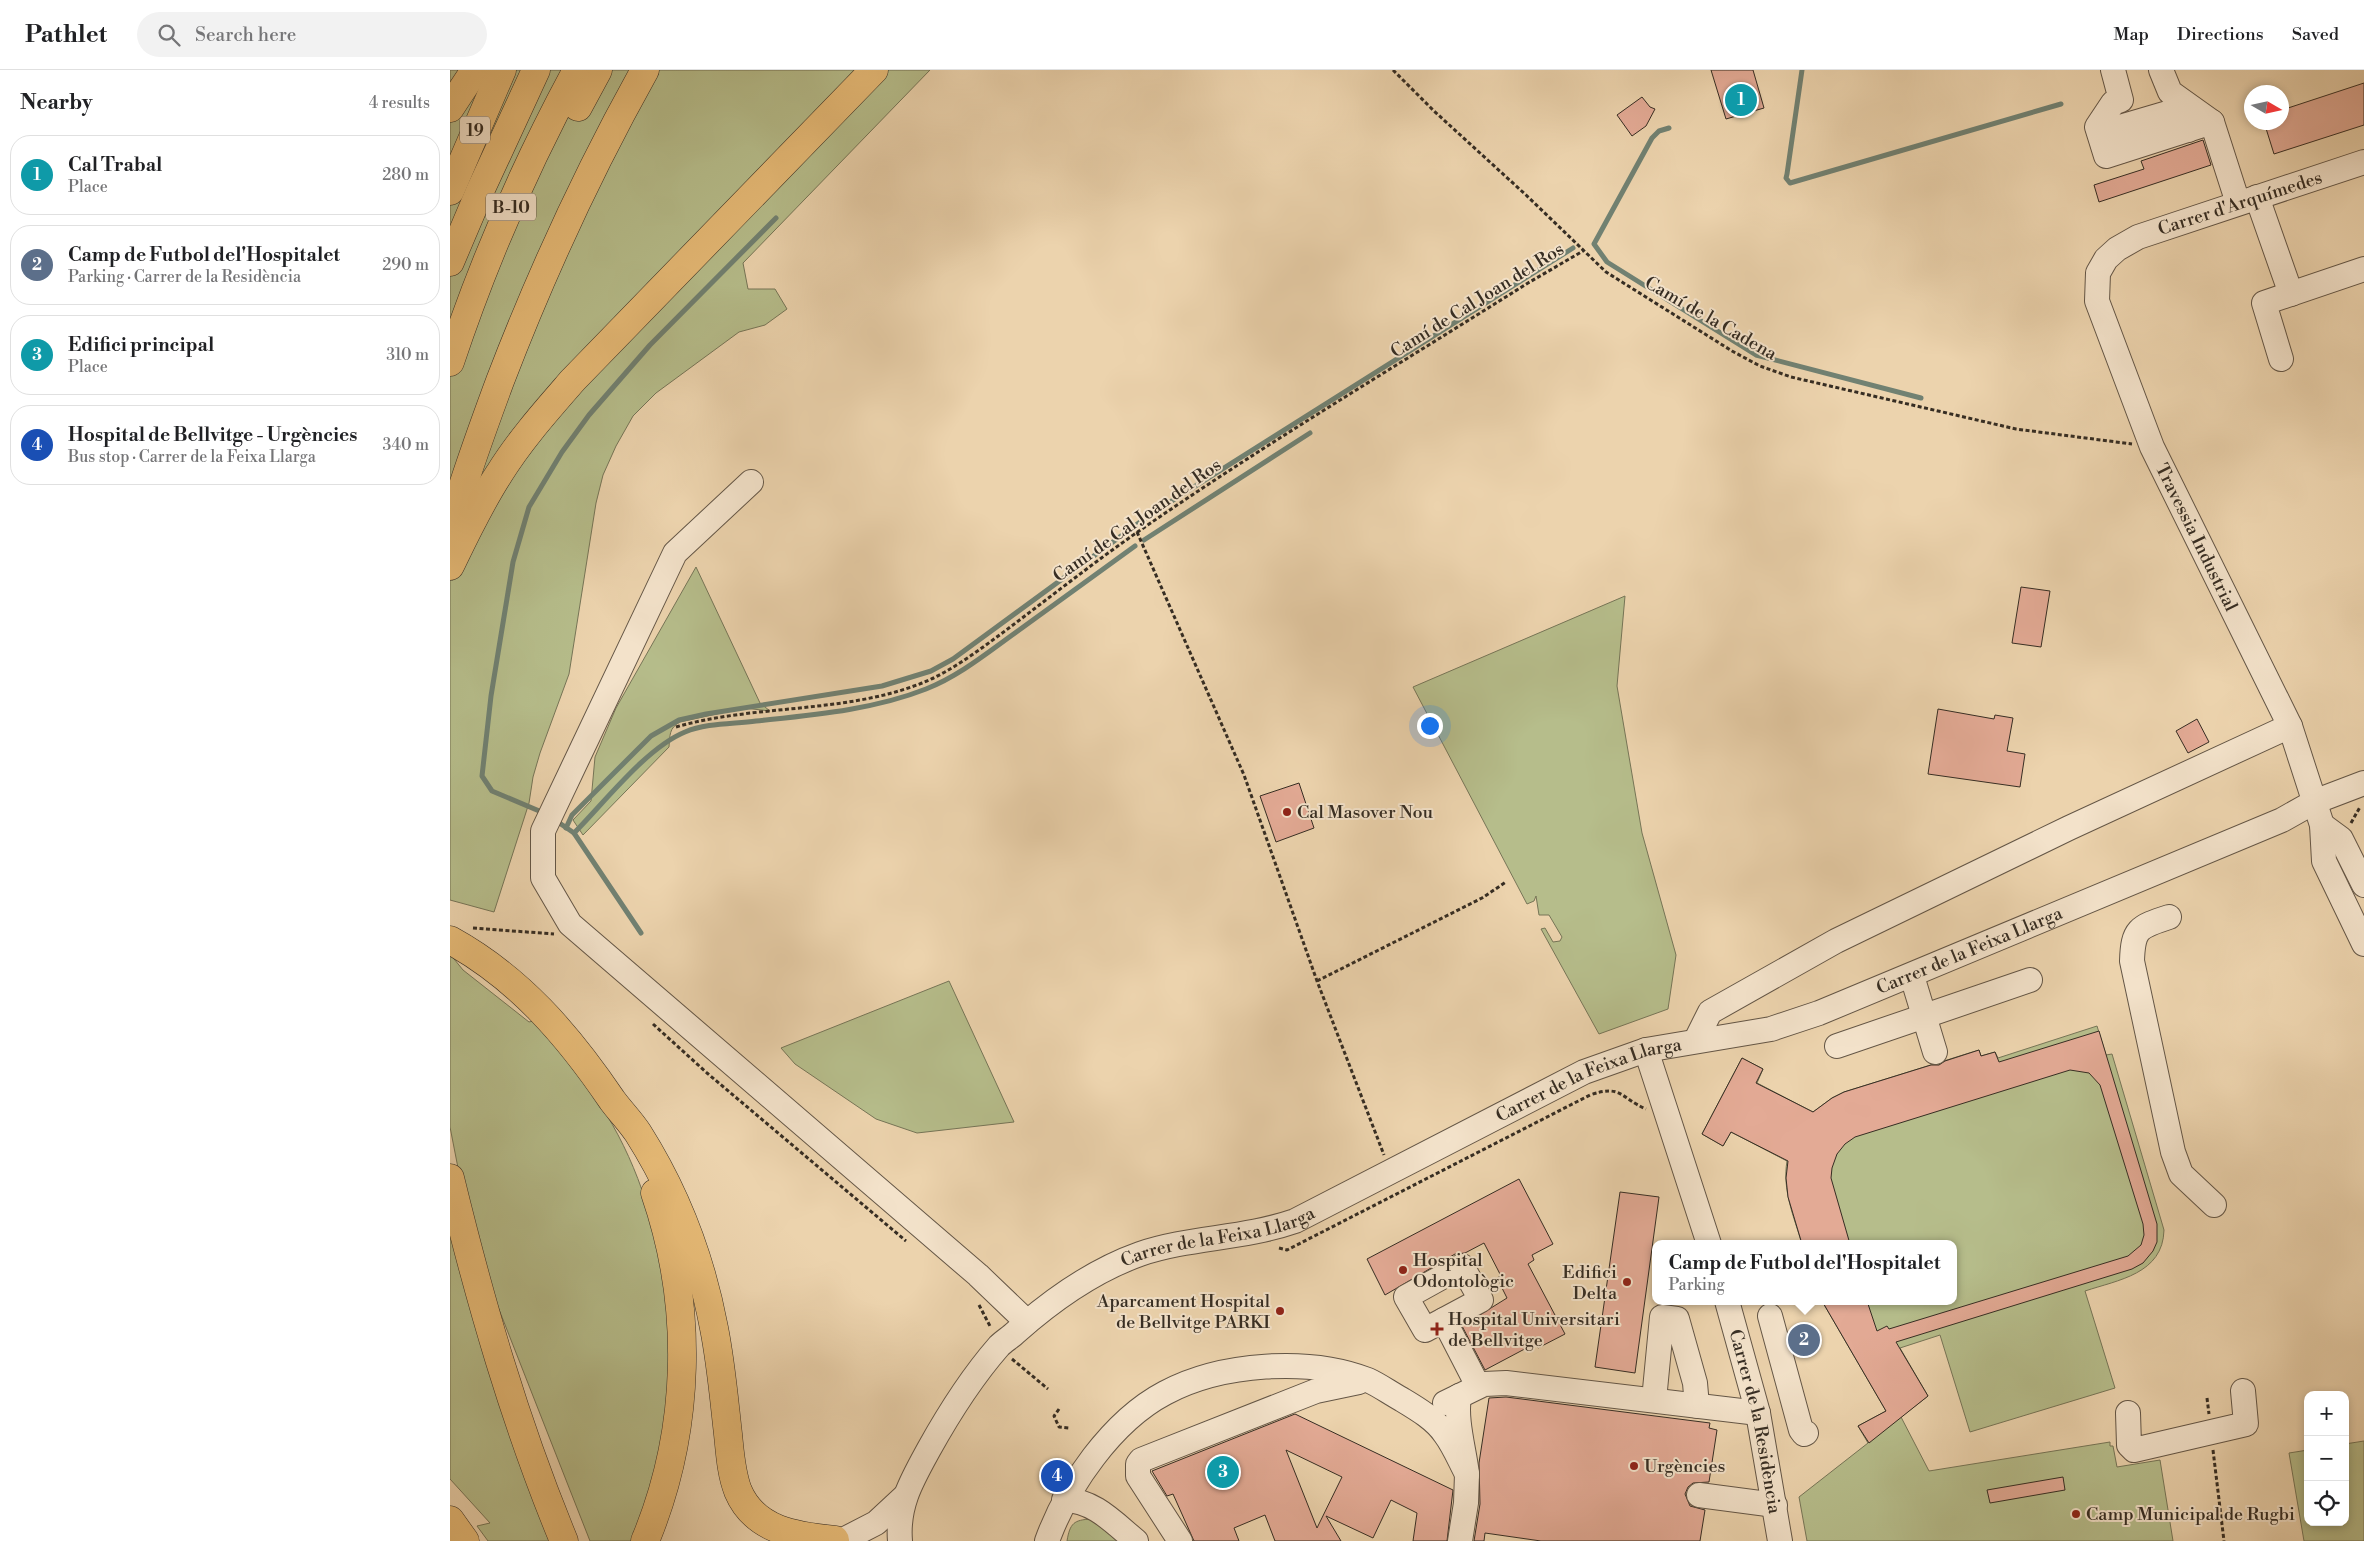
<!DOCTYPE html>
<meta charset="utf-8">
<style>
:root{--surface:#fff;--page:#f2f2f2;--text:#202124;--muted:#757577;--line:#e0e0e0;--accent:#2563eb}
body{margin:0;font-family:"Libre Bodoni",serif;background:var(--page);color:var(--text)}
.controls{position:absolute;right:15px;bottom:15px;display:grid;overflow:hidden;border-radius:10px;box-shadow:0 2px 8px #0003}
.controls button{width:45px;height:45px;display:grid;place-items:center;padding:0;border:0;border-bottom:1px solid var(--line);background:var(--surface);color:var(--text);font:25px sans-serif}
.compass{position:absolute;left:1794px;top:15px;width:45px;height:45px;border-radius:50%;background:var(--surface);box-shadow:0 2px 8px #0003;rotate:99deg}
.you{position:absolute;left:979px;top:655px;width:18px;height:18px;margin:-12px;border:4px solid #fff;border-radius:50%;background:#1a73e8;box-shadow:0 0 0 8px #1a73e833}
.badge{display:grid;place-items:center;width:32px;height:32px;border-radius:50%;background:var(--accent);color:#fff;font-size:16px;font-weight:700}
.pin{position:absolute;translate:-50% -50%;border:2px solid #fff;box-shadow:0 1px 5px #0006}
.popup{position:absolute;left:1202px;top:1170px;width:305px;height:65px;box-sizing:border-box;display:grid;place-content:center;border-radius:10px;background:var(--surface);filter:drop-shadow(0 1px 4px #0005);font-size:16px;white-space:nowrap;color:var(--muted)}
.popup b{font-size:19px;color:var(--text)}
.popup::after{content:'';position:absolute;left:50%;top:100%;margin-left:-10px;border:10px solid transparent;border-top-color:var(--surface)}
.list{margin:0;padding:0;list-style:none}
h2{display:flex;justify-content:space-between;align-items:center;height:65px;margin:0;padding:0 20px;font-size:21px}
h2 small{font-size:16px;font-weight:400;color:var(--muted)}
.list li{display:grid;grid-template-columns:32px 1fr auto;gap:15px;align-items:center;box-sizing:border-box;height:80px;margin:0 10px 10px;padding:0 10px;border:1px solid var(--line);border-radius:20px}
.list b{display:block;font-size:19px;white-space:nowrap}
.list p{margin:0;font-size:16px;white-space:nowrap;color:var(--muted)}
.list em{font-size:16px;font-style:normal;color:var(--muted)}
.icon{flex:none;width:28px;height:28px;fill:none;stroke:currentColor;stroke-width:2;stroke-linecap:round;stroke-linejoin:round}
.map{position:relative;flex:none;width:1914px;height:1471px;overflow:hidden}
header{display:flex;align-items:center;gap:30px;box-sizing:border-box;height:70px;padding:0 25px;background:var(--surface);border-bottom:1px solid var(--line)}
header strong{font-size:24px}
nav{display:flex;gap:28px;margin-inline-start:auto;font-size:18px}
.search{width:350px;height:45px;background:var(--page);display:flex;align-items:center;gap:12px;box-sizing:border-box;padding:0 18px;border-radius:28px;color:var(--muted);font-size:19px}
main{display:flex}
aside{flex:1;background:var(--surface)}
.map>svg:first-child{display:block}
.green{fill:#b6bd8b;stroke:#767557}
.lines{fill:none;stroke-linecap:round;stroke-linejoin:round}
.stream{stroke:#718172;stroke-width:5}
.building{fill:#e3aa95;stroke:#362d23;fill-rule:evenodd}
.minor-casing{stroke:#645646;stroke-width:26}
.highway-casing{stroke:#362d23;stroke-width:29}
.path{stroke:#362d23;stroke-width:3;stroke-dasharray:4 2.5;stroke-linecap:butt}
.minor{stroke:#f3e2ca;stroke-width:24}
.highway{stroke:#e6ba76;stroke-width:28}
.poi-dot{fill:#8f2418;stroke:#f3e2ca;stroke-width:2}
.labels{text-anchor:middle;stroke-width:4;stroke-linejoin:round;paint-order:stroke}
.shield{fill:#f3e2ca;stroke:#6f6355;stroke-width:1}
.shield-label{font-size:16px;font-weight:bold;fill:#362d23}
.street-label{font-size:18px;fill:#362d23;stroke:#f3e2ca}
.poi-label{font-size:18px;fill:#362d23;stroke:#f3e2ca;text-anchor:start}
</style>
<header>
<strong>Pathlet</strong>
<div class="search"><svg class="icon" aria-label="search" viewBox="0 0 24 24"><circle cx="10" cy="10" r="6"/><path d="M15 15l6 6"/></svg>Search here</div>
<nav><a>Map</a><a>Directions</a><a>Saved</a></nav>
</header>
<main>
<aside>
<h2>Nearby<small>4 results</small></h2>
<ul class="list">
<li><span class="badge" style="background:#0f9aa8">1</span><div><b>Cal Trabal</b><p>Place</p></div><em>280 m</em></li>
<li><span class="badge" style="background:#5c6f8a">2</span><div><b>Camp de Futbol del'Hospitalet</b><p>Parking · Carrer de la Residència</p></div><em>290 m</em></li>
<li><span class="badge" style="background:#0f9aa8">3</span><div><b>Edifici principal</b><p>Place</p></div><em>310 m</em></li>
<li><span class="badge" style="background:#1a4fb4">4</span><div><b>Hospital de Bellvitge - Urgències</b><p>Bus stop · Carrer de la Feixa Llarga</p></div><em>340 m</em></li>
</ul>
</aside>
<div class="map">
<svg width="1914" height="1471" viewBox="0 0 1914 1471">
<rect width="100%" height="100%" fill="#ecd3ad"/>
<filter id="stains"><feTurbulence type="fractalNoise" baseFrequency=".004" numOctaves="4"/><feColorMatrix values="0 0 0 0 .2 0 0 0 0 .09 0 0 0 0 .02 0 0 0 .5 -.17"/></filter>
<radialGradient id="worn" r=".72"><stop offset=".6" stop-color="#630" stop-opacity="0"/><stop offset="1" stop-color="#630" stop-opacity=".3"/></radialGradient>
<g class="green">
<path d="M0,0H480L293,193L298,219H325L337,239L315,255L289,262L206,323L183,346L166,376L153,405L146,433L119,604L90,683L83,707L79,733L44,842L0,830Z"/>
<path d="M246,497L310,633L320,641L294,638L230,652C219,658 220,665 219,677L133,765L123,750L141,731L145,687L166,638Z"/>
<path d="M1175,526L1167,616L1192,763L1226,885L1218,939L1149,964L1091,859L1095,858L1103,872L1110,871L1112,867L1099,845H1089L1086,826L1084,831L1077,834L963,617Z"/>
<path d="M0,884L13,900L79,952L83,951L89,956C107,978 126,1001 143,1024C217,1129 232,1269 209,1392C204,1415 194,1438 187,1461L183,1462L185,1466L183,1471H140L39,1214L9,1103L0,1057Z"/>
<path d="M499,911L564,1052L467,1063L426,1049L345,994L331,978Z"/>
<path d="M1647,956L1656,985L1662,984L1714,1160C1713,1204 1668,1210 1635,1221L1665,1318L1520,1362L1490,1265L1450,1278L1478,1326L1451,1347L1479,1401L1660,1372V1376H1663L1667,1397L1710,1390L1723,1471H1357L1349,1427L1418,1373L1408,1356L1436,1341L1372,1231H1503V1174H1352C1344,1147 1332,1120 1337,1091L1281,1062L1273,1076L1252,1064L1292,988L1313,999L1307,1013L1363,1042L1382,1028L1394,1022L1529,980L1531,986L1545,982L1548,988Z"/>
<path d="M0,1153L103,1471H38L27,1456L40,1453L0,1409Z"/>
<path d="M1914,1371V1471H1854L1839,1383L1858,1380V1452H1895V1374Z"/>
<path d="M641,1449L671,1471H617C620,1453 624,1450 641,1449Z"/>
</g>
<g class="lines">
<g class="stream">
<path d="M1352,0L1337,104L1336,108L1340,113L1611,34"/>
<path d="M1219,58L1209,61L1202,68L1144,174L1157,192L1306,285L1471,328"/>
<path d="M694,470L860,363"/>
<path d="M94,743L42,721L32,706L41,626L63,492L79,437L112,382L139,345L200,275L326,148"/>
<path d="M105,750L124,763L191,863"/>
<path d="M116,758L122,745L201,666L229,650L256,644L432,616L481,601L503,589L701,444L1123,178"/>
<path d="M124,763C154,733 196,678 235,662C256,653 283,654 306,651C362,645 423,640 476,619C509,606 537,583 565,563C605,534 645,505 685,476"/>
</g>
</g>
<g class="building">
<path d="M1261,0H1303L1314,38L1276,49Z"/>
<path d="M1914,13V55L1824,84L1814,52H1832V40Z"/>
<path d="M1192,27L1200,37L1205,39L1196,56L1182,66L1167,45Z"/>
<path d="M1753,70L1761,95L1649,132L1644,115L1694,99L1691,91Z"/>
<path d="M1571,517L1600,521L1591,577L1562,573Z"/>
<path d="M1488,639L1544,649L1545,645L1563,648L1557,681L1575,684L1570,717L1478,704Z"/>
<path d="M1747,649L1759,672L1738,683L1726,661Z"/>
<path d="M849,713L864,758L826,772L810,726Z"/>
<path d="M1649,961L1707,1154V1172L1703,1181L1693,1193L1682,1199L1446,1272L1478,1326L1419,1373L1408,1356L1436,1341L1372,1231H1417L1427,1261L1437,1256L1439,1259L1678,1186L1691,1175L1694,1165L1693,1154L1650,1015L1639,1003L1620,1000L1405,1067L1395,1074L1387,1084L1382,1098L1381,1108L1400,1174H1352L1338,1127L1336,1108L1338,1091L1281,1062L1273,1076L1252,1064L1292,988L1313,999L1306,1013L1363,1042L1382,1028L1394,1022L1481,995H1489L1495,991L1529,980L1531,986L1545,982L1549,992Z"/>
<path d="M1069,1109L1103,1174L1082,1185L1084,1190L1078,1194L1115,1264L1088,1278L1086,1273L1035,1300L1012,1256L1057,1228L1047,1208L1051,1206L1034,1173L1015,1183L1005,1184L935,1225L917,1189Z"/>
<path d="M1170,1122L1209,1127L1185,1303L1145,1297Z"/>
<path d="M1056,1327L1260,1353L1259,1358L1267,1360L1259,1412L1243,1413L1238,1417L1235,1424L1240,1436L1255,1440L1250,1471H1091L1035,1463L1034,1471H1024L1030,1434L1029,1393L1039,1328Z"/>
<path d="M845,1344L1003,1420L997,1471H963L967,1443L941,1430L923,1468L876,1446L891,1471H825L815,1445L784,1458L789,1471H744L723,1424L717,1426L702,1401ZM836,1380L892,1407L867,1458Z"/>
<path d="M1613,1407L1615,1420L1540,1433L1537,1420Z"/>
</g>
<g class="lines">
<g class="minor-casing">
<g id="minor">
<path d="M1663,0L1671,30L1663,33L1647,57L1656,86L1762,52L1788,133"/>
<path d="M1711,0L1720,22L1762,52"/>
<path d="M1670,81V57L1721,42L1738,60"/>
<path id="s1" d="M1914,92L1688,167L1667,179L1656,189L1648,203L1647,231L1702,377L1840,656L1872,755L1874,791L1914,874"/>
<path d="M1807,127L1841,224"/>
<path d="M1831,289L1814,233L1914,199"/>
<path d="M301,412L225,483L93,761V808L120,854L528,1205L577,1252"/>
<path d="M1872,755L1891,769L1914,815"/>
<path d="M1719,847C1688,857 1683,859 1682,891L1723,1082L1731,1104L1764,1135"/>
<path d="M1462,906L1485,982"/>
<path d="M1246,970L1260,942L1386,871L1619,758L1840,656"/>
<path d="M1387,976L1580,910"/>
<path d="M1196,980L1259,1174"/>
<path d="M1012,1196L1031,1230L975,1260L956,1227Z"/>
<path id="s2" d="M1277,1231L1308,1343L1330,1471"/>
<path d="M1320,1246L1351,1360L1354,1364L1356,1363"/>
<path d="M994,1250L1028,1316"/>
<path d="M1204,1330L1212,1247L1227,1249L1245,1313L1247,1336"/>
<path d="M995,1333L1034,1314L1056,1313L1308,1343"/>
<path d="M1678,1343L1679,1375L1684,1380L1796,1354L1793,1321"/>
<path d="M1249,1425L1325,1435"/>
<path d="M614,1430C644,1430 664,1453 686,1471"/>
<path d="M395,1469L426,1453L454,1427"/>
<path id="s3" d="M450,1471C447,1435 462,1410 479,1379C499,1343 521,1308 549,1276C554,1271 561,1267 566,1262C602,1230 645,1200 690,1184C740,1167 793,1169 845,1151L1134,1002L1196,980L1321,959L1369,943L1832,750L1864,732L1914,713"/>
<path d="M597,1471C617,1416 662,1351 715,1323C771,1293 859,1287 918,1310C929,1315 940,1323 951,1329C966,1338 985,1349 995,1364C1004,1376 1010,1391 1017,1404C1014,1379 1005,1350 1009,1326"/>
<path d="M730,1471L688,1406V1394L691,1390L866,1321L909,1312"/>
<path d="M1010,1471L1016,1433L1017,1404"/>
</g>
</g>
<g class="highway-casing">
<g id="highway">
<path d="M128,37L148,0"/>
<path d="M0,38L25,0"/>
<path d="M0,121L52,0"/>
<path d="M0,192L31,119L86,0"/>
<path d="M0,292C33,193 77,92 127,0"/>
<path d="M0,458C14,408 32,360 50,311C91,204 139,100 195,0"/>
<path d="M0,496C15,465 30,433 49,404C70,370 97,340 123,310L424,0"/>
<path d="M0,870C69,908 118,965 162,1030C170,1041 180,1051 188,1063C226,1123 251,1189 264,1258C271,1293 274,1329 278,1364C280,1383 281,1403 288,1421C305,1461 346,1466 385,1470"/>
<path d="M0,1108C30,1231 65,1353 114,1471"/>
<path d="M0,1450L15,1471"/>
<path d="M195,1471C241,1361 244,1236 205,1123"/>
</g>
</g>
<g class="path">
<path d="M943,0L984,41L1076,125L1156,202L1282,281L1310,296L1341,307L1566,359L1682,374"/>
<path d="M687,462L794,705L867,911L934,1085"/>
<path d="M226,657C305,634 394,644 472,613C502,601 529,580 555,561C599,528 643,493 689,461C815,374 948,295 1078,213L1133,181"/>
<path d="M1901,753L1910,737"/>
<path d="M23,858L104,864"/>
<path d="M867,911L1032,828L1056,812"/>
<path d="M203,954L257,1003L456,1171"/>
<path d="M829,1178L837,1180L1140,1025C1172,1014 1170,1028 1196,1039"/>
<path d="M529,1235L541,1258"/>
<path d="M562,1289L598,1319"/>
<path d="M1757,1328L1759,1344"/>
<path d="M609,1339L604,1346L609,1357L619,1358"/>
<path d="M1763,1380L1774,1471"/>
</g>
<use href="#minor" class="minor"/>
<use href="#highway" class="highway"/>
</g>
<g class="poi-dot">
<circle cx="837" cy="742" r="5"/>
<circle cx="953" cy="1200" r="5"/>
<circle cx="1177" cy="1212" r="5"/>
<circle cx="830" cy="1241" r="5"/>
<path d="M984.5 1251.5h5v5h5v5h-5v5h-5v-5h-5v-5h5z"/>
<circle cx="1184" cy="1396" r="5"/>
<circle cx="1626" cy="1444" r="5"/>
</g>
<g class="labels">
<g class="shield">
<rect x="10" y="46.5" width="30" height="27" rx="4"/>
<rect x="36" y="123.5" width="50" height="27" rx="4"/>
</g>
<g class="shield-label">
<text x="25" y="66">19</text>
<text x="61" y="143">B-10</text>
</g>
<g class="street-label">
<text transform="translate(1790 133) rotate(-18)" y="6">Carrer d'Arquímedes</text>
<text transform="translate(1027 230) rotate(-32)" y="6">Camí de Cal Joan del Ros</text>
<text transform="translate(1261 248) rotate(30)" y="6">Camí de la Cadena</text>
<text transform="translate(687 450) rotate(-35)" y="6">Camí de Cal Joan del Ros</text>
<text dy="6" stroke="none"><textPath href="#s1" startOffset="578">Travessia Industrial</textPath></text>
<text dy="6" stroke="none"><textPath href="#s3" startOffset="1282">Carrer de la Feixa Llarga</textPath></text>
<text dy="6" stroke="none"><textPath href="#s3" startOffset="878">Carrer de la Feixa Llarga</textPath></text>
<text dy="6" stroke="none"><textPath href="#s3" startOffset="472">Carrer de la Feixa Llarga</textPath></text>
<text dy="6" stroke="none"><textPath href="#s2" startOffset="124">Carrer de la Residència</textPath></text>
</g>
<g class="poi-label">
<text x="847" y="748">Cal Masover Nou</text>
<text x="963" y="1196">Hospital<tspan x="963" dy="21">Odontològic</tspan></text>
<text x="1167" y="1208" text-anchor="end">Edifici<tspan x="1167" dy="21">Delta</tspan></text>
<text x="820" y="1237" text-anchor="end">Aparcament Hospital<tspan x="820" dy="21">de Bellvitge PARKI</tspan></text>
<text x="998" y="1255">Hospital Universitari<tspan x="998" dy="21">de Bellvitge</tspan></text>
<text x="1194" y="1402">Urgències</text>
<text x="1636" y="1450">Camp Municipal de Rugbi</text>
</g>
</g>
<rect width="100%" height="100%" filter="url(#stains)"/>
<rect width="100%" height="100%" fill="url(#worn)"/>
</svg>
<div class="controls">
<button>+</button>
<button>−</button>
<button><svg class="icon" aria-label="locate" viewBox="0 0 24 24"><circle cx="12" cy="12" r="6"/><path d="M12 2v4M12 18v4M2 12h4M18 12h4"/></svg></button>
</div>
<svg class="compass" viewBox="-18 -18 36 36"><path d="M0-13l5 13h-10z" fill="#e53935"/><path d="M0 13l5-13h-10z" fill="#757577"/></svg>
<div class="you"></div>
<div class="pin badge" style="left:1291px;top:30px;background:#0f9aa8">1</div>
<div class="pin badge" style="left:1354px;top:1270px;background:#5c6f8a">2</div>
<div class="popup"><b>Camp de Futbol del'Hospitalet</b>Parking</div>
<div class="pin badge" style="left:773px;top:1402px;background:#0f9aa8">3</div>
<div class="pin badge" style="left:607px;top:1406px;background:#1a4fb4">4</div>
</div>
</main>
